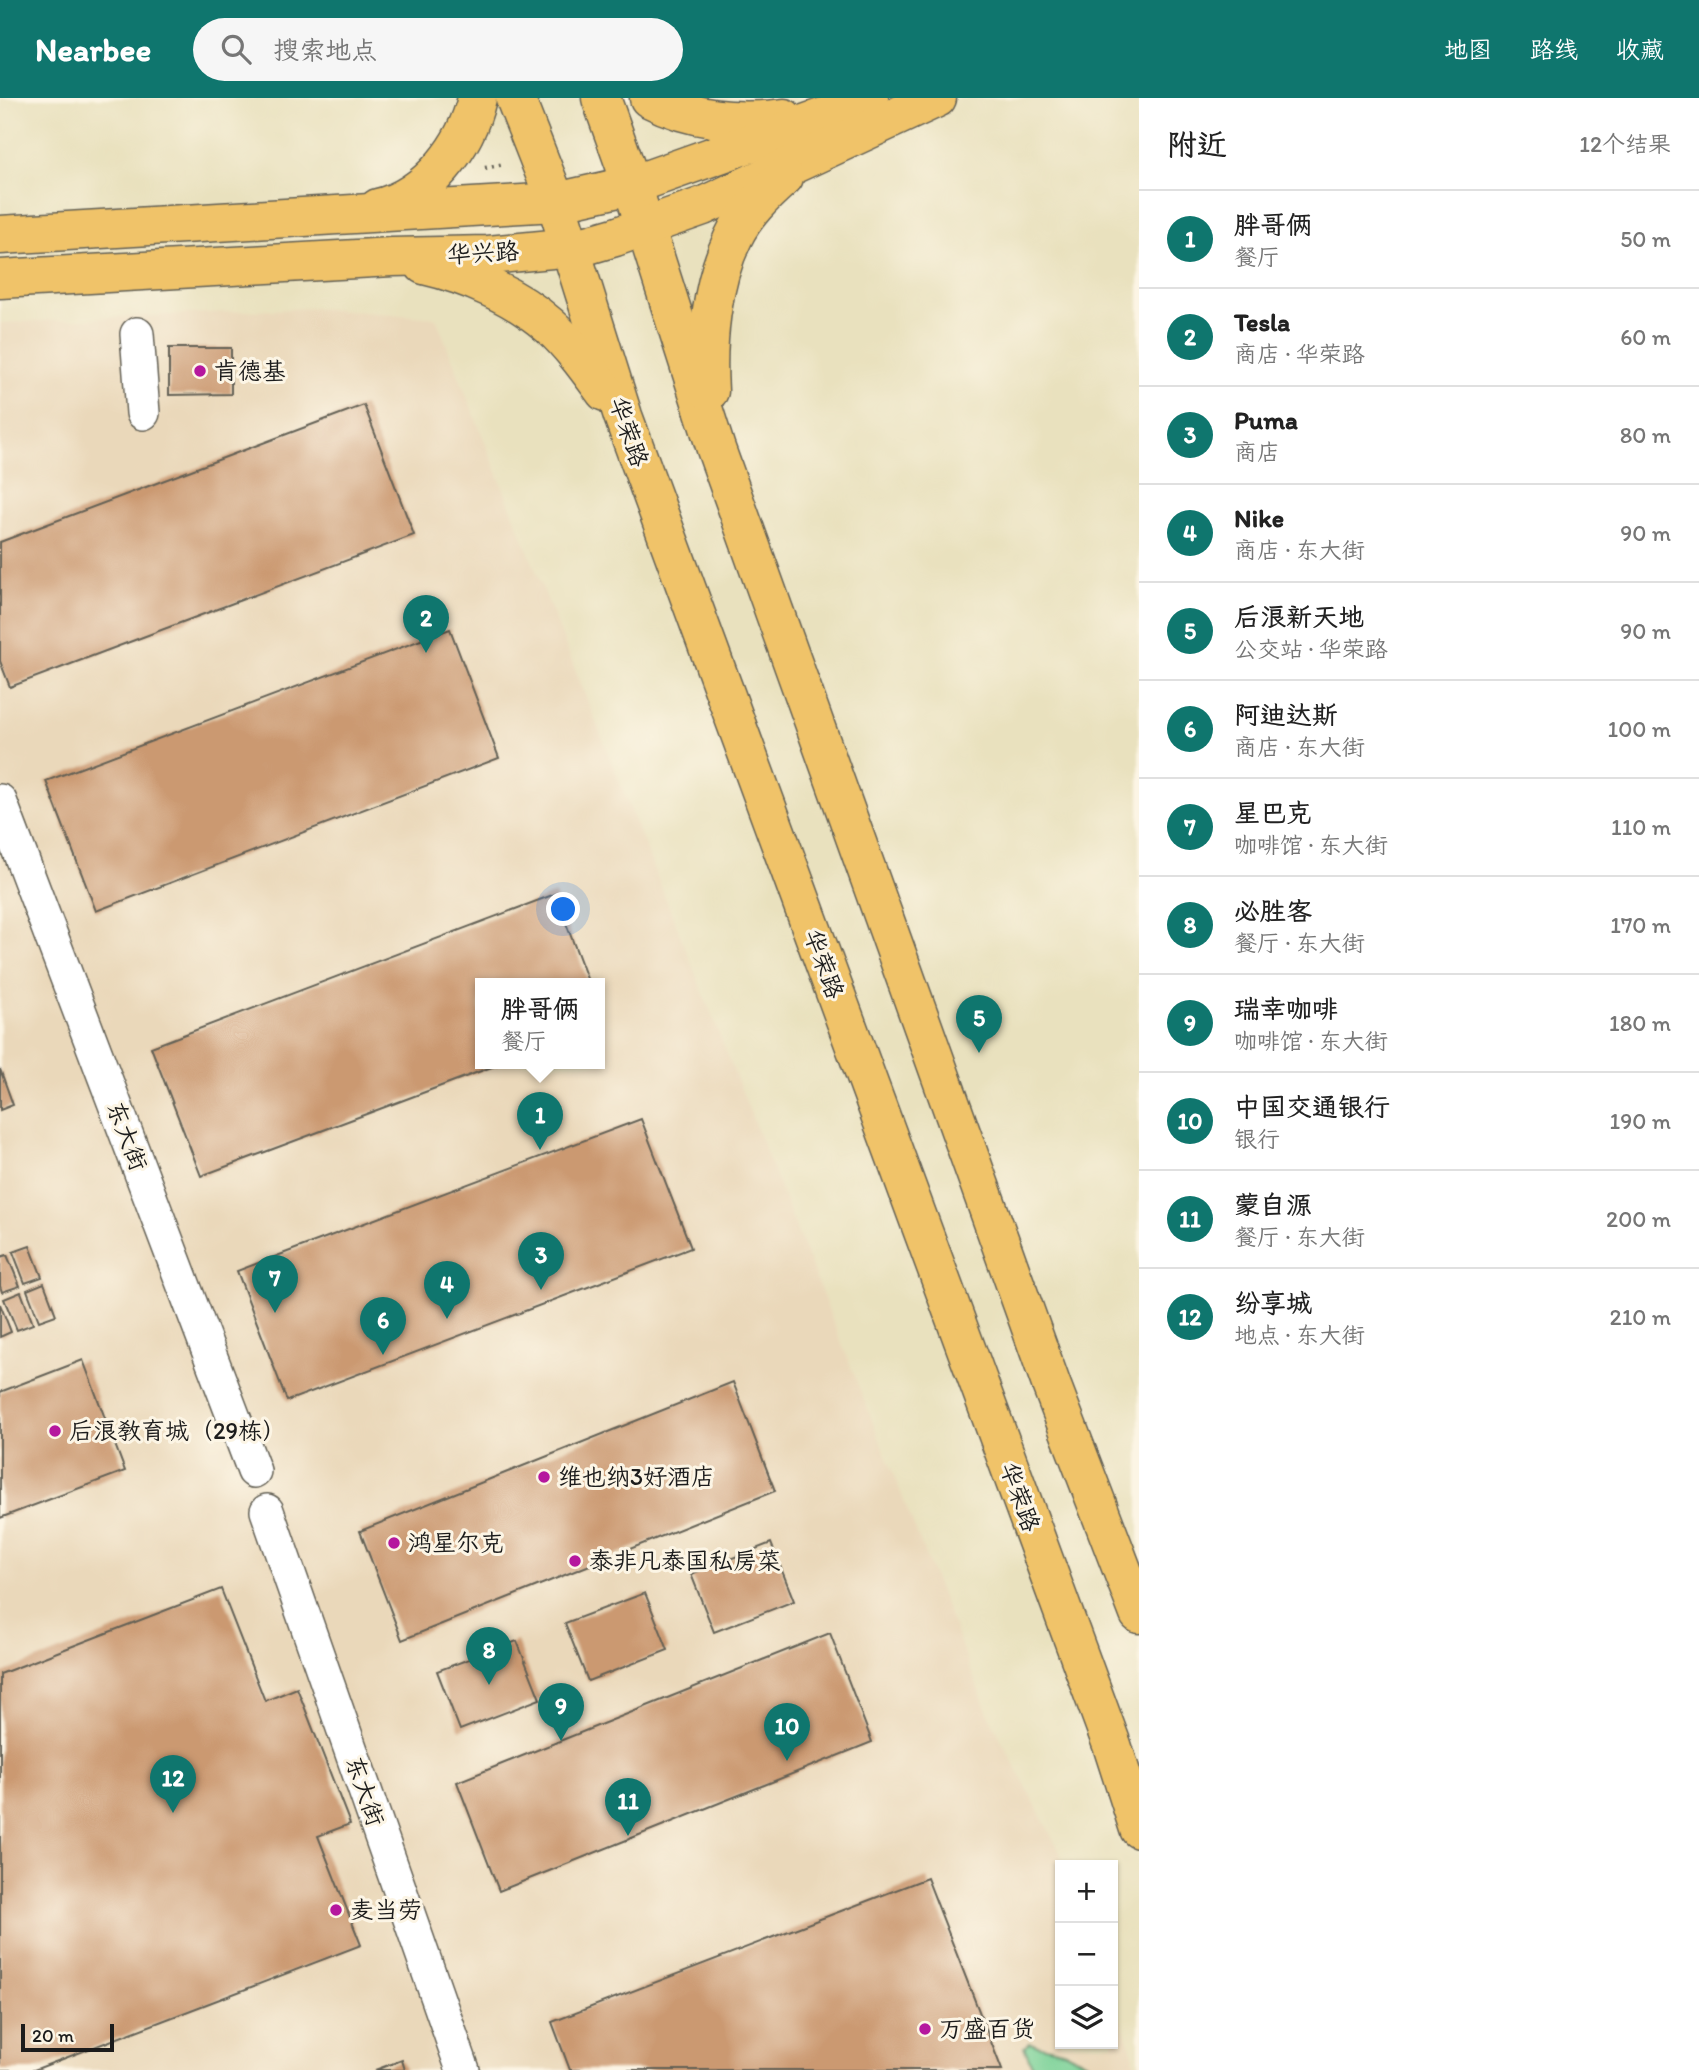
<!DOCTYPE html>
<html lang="zh">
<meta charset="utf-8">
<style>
:root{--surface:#fff;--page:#f6f6f6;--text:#222;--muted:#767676;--line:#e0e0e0;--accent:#0f766e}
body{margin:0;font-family:Itim,"LXGW WenKai TC",sans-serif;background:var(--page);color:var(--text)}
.controls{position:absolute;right:21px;bottom:21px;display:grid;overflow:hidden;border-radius:0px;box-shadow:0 2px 5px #0004}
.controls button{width:63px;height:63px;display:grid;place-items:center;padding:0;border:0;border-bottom:2px solid var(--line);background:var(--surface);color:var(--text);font:35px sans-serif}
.scale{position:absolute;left:21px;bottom:18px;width:93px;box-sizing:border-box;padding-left:7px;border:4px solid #1c1c1c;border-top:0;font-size:19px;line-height:24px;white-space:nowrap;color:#1c1c1c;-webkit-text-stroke:5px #fcf5e5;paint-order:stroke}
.you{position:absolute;left:564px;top:812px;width:24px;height:24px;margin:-18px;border:5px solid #fff;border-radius:50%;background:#1a73e8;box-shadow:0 0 0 10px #1a73e833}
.badge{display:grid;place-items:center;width:46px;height:46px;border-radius:50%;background:var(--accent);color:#fff;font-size:23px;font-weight:700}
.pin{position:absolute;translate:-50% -58px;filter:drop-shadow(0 2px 4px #0008)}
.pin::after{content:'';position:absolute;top:37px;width:24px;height:21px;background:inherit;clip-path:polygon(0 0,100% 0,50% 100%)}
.popup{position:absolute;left:475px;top:880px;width:130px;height:91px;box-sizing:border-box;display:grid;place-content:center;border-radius:0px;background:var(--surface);filter:drop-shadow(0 2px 5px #0005);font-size:23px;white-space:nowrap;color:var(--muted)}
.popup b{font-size:26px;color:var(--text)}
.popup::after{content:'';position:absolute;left:50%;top:100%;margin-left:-14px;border:14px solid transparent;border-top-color:var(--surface)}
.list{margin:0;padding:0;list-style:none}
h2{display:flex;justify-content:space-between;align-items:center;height:91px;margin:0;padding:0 28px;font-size:30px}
h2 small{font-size:23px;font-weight:400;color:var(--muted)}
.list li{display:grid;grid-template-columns:46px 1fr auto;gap:21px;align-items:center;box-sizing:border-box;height:98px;padding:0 28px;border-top:2px solid var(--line)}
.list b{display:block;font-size:26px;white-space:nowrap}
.list p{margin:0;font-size:23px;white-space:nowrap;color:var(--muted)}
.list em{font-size:23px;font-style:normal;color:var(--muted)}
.icon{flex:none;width:38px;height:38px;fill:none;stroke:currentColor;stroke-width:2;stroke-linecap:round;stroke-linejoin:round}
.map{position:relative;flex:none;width:1139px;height:1972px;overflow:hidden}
header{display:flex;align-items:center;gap:42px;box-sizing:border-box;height:98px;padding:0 35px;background:var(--accent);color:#fff}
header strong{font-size:33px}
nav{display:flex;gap:38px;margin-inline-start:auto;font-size:24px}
.search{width:490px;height:63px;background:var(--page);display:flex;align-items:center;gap:18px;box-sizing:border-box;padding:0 24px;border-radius:38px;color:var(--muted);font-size:26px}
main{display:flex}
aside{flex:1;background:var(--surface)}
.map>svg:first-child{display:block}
.built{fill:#ead8ba;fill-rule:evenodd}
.green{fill:#79d197;stroke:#4a765a;stroke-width:2}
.building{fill:#cb9971}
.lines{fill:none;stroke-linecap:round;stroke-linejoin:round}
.minor-casing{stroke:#646155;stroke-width:36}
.major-casing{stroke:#646155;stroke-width:41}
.path{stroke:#646155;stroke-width:4.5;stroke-dasharray:2 5;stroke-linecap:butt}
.minor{stroke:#fff;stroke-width:33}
.major{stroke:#f0c369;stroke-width:38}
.poi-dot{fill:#b5179e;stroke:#fcf5e5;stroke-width:2.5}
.labels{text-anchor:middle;stroke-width:6;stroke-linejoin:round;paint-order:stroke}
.street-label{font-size:24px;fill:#1c1c1c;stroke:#fcf5e5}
.poi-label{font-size:24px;fill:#1c1c1c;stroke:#fcf5e5;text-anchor:start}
</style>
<header>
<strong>Nearbee</strong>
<div class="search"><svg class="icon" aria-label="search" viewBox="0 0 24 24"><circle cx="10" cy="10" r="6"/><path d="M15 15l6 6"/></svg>搜索地点</div>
<nav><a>地图</a><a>路线</a><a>收藏</a></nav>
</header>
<main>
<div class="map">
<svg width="1139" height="1972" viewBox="0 0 1139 1972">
<rect width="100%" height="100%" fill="#fcf5e5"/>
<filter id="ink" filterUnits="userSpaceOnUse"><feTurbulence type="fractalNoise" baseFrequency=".0143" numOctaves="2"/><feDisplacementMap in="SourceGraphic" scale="14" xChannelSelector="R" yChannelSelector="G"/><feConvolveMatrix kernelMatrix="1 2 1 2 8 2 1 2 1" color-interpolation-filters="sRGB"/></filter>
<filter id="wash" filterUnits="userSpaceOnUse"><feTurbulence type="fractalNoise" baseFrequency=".00686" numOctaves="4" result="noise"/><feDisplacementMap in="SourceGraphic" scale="28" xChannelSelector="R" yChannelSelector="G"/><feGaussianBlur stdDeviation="1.57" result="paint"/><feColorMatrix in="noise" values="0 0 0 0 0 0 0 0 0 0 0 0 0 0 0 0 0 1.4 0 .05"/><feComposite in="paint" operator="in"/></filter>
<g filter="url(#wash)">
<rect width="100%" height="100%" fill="#e9e1be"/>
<path class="built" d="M314,210L436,220L989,1618L1059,1752L1064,1767H1060V1946H1113V1900L1133,1956L1135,1972H0V225ZM480,886H600V966H480Z"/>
<path class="green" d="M1029,1945L1066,1954L1100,1972H1034L1024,1949Z"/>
<g id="blocks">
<g class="building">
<path d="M169,250H231V296L169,297Z"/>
<path d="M364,307L414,437L10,589L0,563V444Z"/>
<path d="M450,531L499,660L96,813L46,683Z"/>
<path d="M555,796L589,886H480V966L497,967L201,1078L151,949Z"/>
<path d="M0,971L13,1007L0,1012Z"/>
<path d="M641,1021L691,1150L287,1303L237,1173Z"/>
<path d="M30,1148L42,1179L25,1185L13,1154Z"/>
<path d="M7,1157L20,1188L2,1194L0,1188V1159Z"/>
<path d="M44,1185L56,1217L39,1223L27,1192Z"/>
<path d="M21,1194L33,1226L17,1232L4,1201Z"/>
<path d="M0,1206L11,1234L0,1239Z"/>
<path d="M83,1262L125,1373L0,1420V1294Z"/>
<path d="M733,1284L775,1393L402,1542L360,1433Z"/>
<path d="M771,1445L794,1503L714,1534L691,1476Z"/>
<path d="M221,1491L265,1603L297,1590L350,1726L318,1738L361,1847L34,1972H0V1576Z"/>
<path d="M645,1495L668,1552L588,1583L565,1525Z"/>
<path d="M830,1535L872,1644L499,1793L457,1684Z"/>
<path d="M517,1543L540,1601L460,1632L437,1573Z"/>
<path d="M927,1780L1002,1972H570L552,1924Z"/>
<path d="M402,1962L405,1972H375Z"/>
</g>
</g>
</g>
<g filter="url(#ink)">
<use href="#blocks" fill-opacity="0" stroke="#646155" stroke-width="2"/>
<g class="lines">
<g class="minor-casing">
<g id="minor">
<path d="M137,236L143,315"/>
<path d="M0,703L254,1373"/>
<path d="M267,1413L463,1972"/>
</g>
</g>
<g class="major-casing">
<g id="major">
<path d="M515,0L556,104L623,318L1112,1647L1139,1731"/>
<path d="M601,0L632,87L716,351L1051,1286L1139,1516"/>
<path d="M649,0C692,22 736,26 784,20"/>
<path d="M378,110C428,98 466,48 477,0"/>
<path d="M0,137L556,104L632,87L841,13L869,0"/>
<path d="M424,167C468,177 516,198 550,228C571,247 588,271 605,294"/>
<path d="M0,181L392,159L488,157L584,148L615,139L703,108L937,0"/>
<path d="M709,293C706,244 711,186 733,140C744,116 765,96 784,79"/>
</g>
</g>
<path class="path" d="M485,70L504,66"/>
<use href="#minor" class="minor"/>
<use href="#major" class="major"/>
</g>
</g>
<g class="poi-dot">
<circle cx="200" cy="273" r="7"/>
<circle cx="55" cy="1333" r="7"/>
<circle cx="544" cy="1379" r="7"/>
<circle cx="394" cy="1445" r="7"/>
<circle cx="575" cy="1463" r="7"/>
<circle cx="336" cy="1812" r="7"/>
<circle cx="925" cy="1931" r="7"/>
</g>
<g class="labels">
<g class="street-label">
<text transform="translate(483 155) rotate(-3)" y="8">华兴路</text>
<text transform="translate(629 334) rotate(71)" y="8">华荣路</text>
<text transform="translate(824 866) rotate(70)" y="8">华荣路</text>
<text transform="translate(127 1038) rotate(69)" y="8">东大街</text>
<text transform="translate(1020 1399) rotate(70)" y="8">华荣路</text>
<text transform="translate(365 1693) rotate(71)" y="8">东大街</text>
</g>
<g class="poi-label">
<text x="214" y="281">肯德基</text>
<text x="69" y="1341">后浪教育城（29栋）</text>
<text x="558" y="1387">维也纳3好酒店</text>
<text x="408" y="1453">鸿星尔克</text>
<text x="589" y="1471">泰非凡泰国私房菜</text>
<text x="350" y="1820">麦当劳</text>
<text x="939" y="1939">万盛百货</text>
</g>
</g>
</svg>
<div class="controls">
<button>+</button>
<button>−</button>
<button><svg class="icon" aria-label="layers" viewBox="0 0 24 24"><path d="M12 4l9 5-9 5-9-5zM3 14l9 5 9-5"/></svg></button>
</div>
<div class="scale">20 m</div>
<div class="you"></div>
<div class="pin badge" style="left:540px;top:1052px">1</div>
<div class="popup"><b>胖哥俩</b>餐厅</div>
<div class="pin badge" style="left:426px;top:555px">2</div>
<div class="pin badge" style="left:541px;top:1192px">3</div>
<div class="pin badge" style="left:447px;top:1221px">4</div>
<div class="pin badge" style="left:979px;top:955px">5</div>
<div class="pin badge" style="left:383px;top:1257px">6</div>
<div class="pin badge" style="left:275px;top:1215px">7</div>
<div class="pin badge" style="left:489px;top:1587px">8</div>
<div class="pin badge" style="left:561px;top:1643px">9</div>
<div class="pin badge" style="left:787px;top:1663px">10</div>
<div class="pin badge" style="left:628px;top:1738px">11</div>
<div class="pin badge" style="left:173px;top:1715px">12</div>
</div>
<aside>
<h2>附近<small>12个结果</small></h2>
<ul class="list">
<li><span class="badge">1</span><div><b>胖哥俩</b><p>餐厅</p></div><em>50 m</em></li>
<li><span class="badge">2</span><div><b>Tesla</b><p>商店 · 华荣路</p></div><em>60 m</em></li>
<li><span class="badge">3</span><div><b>Puma</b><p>商店</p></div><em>80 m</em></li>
<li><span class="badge">4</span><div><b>Nike</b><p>商店 · 东大街</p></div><em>90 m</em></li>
<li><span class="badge">5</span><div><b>后浪新天地</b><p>公交站 · 华荣路</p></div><em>90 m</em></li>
<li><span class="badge">6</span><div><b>阿迪达斯</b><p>商店 · 东大街</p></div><em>100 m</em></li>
<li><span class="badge">7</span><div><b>星巴克</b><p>咖啡馆 · 东大街</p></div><em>110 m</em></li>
<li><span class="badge">8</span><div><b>必胜客</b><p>餐厅 · 东大街</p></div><em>170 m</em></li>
<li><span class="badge">9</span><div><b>瑞幸咖啡</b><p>咖啡馆 · 东大街</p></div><em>180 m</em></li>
<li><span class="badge">10</span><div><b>中国交通银行</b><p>银行</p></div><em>190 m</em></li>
<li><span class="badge">11</span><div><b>蒙自源</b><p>餐厅 · 东大街</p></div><em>200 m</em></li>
<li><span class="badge">12</span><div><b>纷享城</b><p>地点 · 东大街</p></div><em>210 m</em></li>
</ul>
</aside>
</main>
